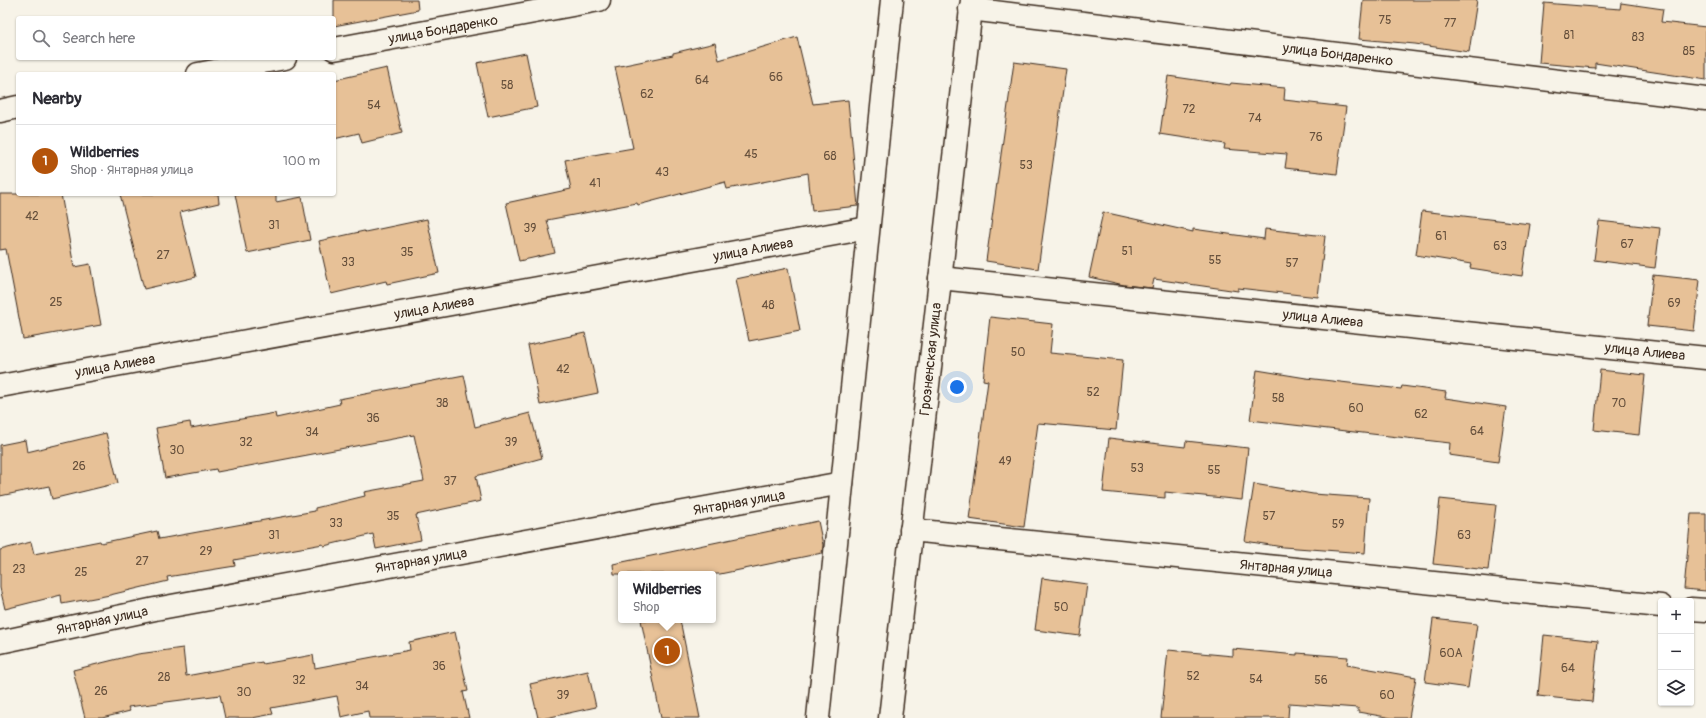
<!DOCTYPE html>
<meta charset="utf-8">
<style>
:root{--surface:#fff;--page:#f2f2f3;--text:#2b2b33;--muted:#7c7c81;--line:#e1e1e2;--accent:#b45309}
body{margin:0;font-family:Pangolin,sans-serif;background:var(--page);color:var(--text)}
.controls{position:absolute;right:12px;bottom:12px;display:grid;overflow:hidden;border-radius:4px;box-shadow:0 1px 3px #0004}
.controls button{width:36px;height:36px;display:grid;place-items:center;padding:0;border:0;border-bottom:1px solid var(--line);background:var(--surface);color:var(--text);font:20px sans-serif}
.you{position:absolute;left:957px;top:387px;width:14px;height:14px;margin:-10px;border:3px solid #fff;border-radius:50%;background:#1a73e8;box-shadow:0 0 0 6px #1a73e833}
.badge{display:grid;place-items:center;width:26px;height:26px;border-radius:50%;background:var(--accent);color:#fff;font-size:13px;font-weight:700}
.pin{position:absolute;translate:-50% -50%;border:2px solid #fff;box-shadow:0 1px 4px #0006}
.popup{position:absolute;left:618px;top:571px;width:98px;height:52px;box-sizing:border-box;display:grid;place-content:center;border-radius:4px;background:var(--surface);filter:drop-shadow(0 1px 3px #0005);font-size:13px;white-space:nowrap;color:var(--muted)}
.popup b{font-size:15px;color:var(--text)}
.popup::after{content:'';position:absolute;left:50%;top:100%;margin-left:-8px;border:8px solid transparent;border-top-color:var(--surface)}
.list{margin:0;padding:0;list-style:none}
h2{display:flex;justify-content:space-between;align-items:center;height:52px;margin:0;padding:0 16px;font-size:17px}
h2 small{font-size:13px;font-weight:400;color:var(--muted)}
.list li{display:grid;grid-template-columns:26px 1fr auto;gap:12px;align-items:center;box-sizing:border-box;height:72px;padding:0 16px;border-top:1px solid var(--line)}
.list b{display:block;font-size:15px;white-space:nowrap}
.list p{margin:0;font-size:13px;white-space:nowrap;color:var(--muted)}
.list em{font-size:13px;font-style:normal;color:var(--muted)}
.icon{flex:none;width:22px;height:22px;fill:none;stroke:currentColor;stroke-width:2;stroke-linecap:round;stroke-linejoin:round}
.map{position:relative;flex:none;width:1706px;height:718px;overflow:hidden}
.search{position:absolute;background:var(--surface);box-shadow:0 1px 3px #0004;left:16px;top:16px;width:320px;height:44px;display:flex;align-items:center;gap:10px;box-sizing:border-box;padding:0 14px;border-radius:4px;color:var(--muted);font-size:15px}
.panel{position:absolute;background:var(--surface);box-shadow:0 1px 3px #0004;left:16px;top:72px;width:320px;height:124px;border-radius:4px}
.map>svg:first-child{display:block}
.building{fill:#e7c197;stroke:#3b2a1e}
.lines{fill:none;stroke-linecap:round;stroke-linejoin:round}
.minor-casing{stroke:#3b2a1e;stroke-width:25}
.tertiary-casing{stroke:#3b2a1e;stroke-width:25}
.minor{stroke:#f7f3e8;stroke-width:22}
.tertiary{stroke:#f7f3e8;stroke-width:22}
.labels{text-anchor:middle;stroke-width:3;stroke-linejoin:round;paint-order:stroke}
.number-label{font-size:12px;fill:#66503c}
.street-label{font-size:14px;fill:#3b2a1e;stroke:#f7f3e8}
</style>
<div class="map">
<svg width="1706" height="718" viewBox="0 0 1706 718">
<rect width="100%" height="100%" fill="#f7f3e8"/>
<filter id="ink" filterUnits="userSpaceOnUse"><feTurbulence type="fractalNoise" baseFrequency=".025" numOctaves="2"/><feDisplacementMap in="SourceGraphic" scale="8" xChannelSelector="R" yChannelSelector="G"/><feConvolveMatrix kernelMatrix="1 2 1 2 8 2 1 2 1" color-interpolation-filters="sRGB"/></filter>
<g filter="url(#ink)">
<g class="building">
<path d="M334,0H417L418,10L334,26Z"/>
<path d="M1363,0H1477L1469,52L1415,44L1359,39Z"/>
<path d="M1544,3L1620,9L1621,3L1663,9L1661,22L1706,27V80L1595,63V68L1539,63Z"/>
<path d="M797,37L813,104L848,100L858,206L812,211L808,173L727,189L725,182L638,205L637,203L547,220L555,253L519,261L506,203L571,189L565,160L633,148L615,67L673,55V53L715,43L719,60Z"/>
<path d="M526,53L537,107L488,117L477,63Z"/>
<path d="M1014,62L1066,69L1038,269L986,261Z"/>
<path d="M387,68L402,133L362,143L359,133L334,139V80Z"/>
<path d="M1168,76L1230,85L1231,83L1285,88L1284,100L1346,107L1337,174L1285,168L1287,154L1224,149L1225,144L1160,134Z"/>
<path d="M0,194H61L74,267L90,264L101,325L23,339L6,249L0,250Z"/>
<path d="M120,194H218L219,203L180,212L196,277L144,289Z"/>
<path d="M235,194H276V202L302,197L310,240L247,253Z"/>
<path d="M1422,211L1530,224L1522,276L1470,268L1471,264L1416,255Z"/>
<path d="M1103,212L1193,232V229L1264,239L1265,229L1325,236L1318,297L1238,288V291L1154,279L1152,288L1124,285L1089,277Z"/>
<path d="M427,219L439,273L387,284L386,281L331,294L319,241L364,231L365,232Z"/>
<path d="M1599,221L1660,228L1655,268L1594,260Z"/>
<path d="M788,268L800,331L749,341L736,279Z"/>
<path d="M1653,275L1700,280L1694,331L1647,326Z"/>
<path d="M990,317L1053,324L1050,353L1123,360L1116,430L1038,423L1024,527L969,519L988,381L983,380Z"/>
<path d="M585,333L598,393L540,405L528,345Z"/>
<path d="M1257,370L1306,378L1401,389L1402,386L1446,392L1445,398L1506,407L1498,462L1449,455L1450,443L1250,420Z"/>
<path d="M1600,370L1645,375L1639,435L1594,430Z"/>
<path d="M464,375L475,427L530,413L542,458L476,476L481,501L416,515L421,540L376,549L373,534L324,546L323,544L234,560L235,566L167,577L168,581L110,595L62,604L61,595L5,609L0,588V550L31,542L34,554L100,541L101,543L157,531L159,539L315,511V508L365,496L364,492L424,481L414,435L217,472L216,469L165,478L156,428L190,422L191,428L275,413L276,418L340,404L339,399Z"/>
<path d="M106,433L118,483L52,499L49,486L0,496V445L25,440L27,452Z"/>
<path d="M1109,438L1185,447L1186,441L1248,448L1242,500L1165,492V498L1103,492Z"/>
<path d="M1254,484L1313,494L1369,498L1365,553L1283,547L1245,541Z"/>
<path d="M1440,499L1496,505L1488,570L1433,564Z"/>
<path d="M1691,514H1706V591L1684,589Z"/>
<path d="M818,521L823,545L822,553L720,574H614L613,564Z"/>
<path d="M1042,578L1087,584L1080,636L1035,630Z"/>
<path d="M1433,619L1477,624L1468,688L1425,682Z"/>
<path d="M641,620H680L700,718H661Z"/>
<path d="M455,632L468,691L463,692L469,718H369L368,711L341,717L337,696L271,708L273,714L252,718H225L220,695L128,707L130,711L102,718H85L73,670L138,654L183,648L186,676L262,662L263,664L313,655L315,668L410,650L409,642Z"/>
<path d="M1544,635L1598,641L1592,702L1538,696Z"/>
<path d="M1233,649L1297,655V653L1348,657L1347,665L1416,677L1409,718H1392L1358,712V708L1289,703L1288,718H1161L1168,650L1233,656Z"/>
<path d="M588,671L596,707L546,718H538L530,684Z"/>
</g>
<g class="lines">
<g class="minor-casing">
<g id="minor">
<path d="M970,9L1706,99"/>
<path d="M334,49L599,0"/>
<path d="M198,74L285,58"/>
<path d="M0,111L18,107"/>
<path d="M940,278L1706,358"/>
<path d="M0,386L868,228"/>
<path d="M911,530L1661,606"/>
<path d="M1691,609L1706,610"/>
<path d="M0,642L155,609L842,483"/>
</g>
</g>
<g class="tertiary-casing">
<g id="tertiary">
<path d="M818,718L892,0"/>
<path d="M890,718L972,0"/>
</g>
</g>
<use href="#minor" class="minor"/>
<use href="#tertiary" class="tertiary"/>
</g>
</g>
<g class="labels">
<g class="number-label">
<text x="1385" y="24">75</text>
<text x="1450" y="27">77</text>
<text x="1569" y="39">81</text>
<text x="1638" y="41">83</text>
<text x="1689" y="55">85</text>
<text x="776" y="81">66</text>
<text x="702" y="84">64</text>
<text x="507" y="89">58</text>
<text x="647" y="98">62</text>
<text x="374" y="109">54</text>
<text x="1189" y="113">72</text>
<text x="1255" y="122">74</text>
<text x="1316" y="141">76</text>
<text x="751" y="158">45</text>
<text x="830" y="160">68</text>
<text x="1026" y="169">53</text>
<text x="662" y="176">43</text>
<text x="595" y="187">41</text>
<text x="32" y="220">42</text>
<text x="274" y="229">31</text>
<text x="530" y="232">39</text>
<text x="1441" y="240">61</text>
<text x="1627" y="248">67</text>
<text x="1500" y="250">63</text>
<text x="1127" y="255">51</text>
<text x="407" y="256">35</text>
<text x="163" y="259">27</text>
<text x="1215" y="264">55</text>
<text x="348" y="266">33</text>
<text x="1292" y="267">57</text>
<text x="56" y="306">25</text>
<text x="1674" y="307">69</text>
<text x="768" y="309">48</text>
<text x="1018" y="356">50</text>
<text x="563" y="373">42</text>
<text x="1093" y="396">52</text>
<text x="1278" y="402">58</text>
<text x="442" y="407">38</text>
<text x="1619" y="407">70</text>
<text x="1356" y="412">60</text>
<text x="1421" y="418">62</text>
<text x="373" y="422">36</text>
<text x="1477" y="435">64</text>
<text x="312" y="436">34</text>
<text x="246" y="446">32</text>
<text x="511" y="446">39</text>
<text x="177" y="454">30</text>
<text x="1005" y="465">49</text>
<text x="79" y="470">26</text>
<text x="1137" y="472">53</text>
<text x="1214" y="474">55</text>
<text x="450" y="485">37</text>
<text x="393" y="520">35</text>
<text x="1269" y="520">57</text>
<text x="336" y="527">33</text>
<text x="1338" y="528">59</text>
<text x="274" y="539">31</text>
<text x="1464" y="539">63</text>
<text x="206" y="555">29</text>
<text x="142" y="565">27</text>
<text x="19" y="573">23</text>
<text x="81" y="576">25</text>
<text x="1061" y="611">50</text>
<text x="1451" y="657">60А</text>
<text x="439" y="670">36</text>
<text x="1568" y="672">64</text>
<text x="1193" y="680">52</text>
<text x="164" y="681">28</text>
<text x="1256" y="683">54</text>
<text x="299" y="684">32</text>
<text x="1321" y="684">56</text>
<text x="362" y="690">34</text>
<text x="101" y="695">26</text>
<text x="244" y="696">30</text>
<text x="563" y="699">39</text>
<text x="1387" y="699">60</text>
</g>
<g class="street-label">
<text transform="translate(443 29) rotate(-10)" y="5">улица Бондаренко</text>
<text transform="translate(1338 54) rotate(7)" y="5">улица Бондаренко</text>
<text transform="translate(753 249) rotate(-10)" y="5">улица Алиева</text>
<text transform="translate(434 307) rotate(-10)" y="5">улица Алиева</text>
<text transform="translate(1323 318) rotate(6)" y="5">улица Алиева</text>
<text transform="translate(1645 351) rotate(6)" y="5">улица Алиева</text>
<text transform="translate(930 359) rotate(-84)" y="5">Грозненская улица</text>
<text transform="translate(115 365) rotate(-10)" y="5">улица Алиева</text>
<text transform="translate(739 502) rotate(-10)" y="5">Янтарная улица</text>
<text transform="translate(421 560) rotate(-10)" y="5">Янтарная улица</text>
<text transform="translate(1286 568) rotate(5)" y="5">Янтарная улица</text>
<text transform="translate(102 620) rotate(-12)" y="5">Янтарная улица</text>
</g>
</g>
</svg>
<div class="controls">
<button>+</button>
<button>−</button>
<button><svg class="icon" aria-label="layers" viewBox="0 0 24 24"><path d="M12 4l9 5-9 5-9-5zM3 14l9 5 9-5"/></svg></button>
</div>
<div class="you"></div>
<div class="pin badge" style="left:667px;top:651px">1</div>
<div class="popup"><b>Wildberries</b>Shop</div>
<div class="search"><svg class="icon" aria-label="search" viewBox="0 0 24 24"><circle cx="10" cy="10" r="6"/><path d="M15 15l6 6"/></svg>Search here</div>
<section class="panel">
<h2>Nearby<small></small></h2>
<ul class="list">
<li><span class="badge">1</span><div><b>Wildberries</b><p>Shop · Янтарная улица</p></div><em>100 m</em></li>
</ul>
</section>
</div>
